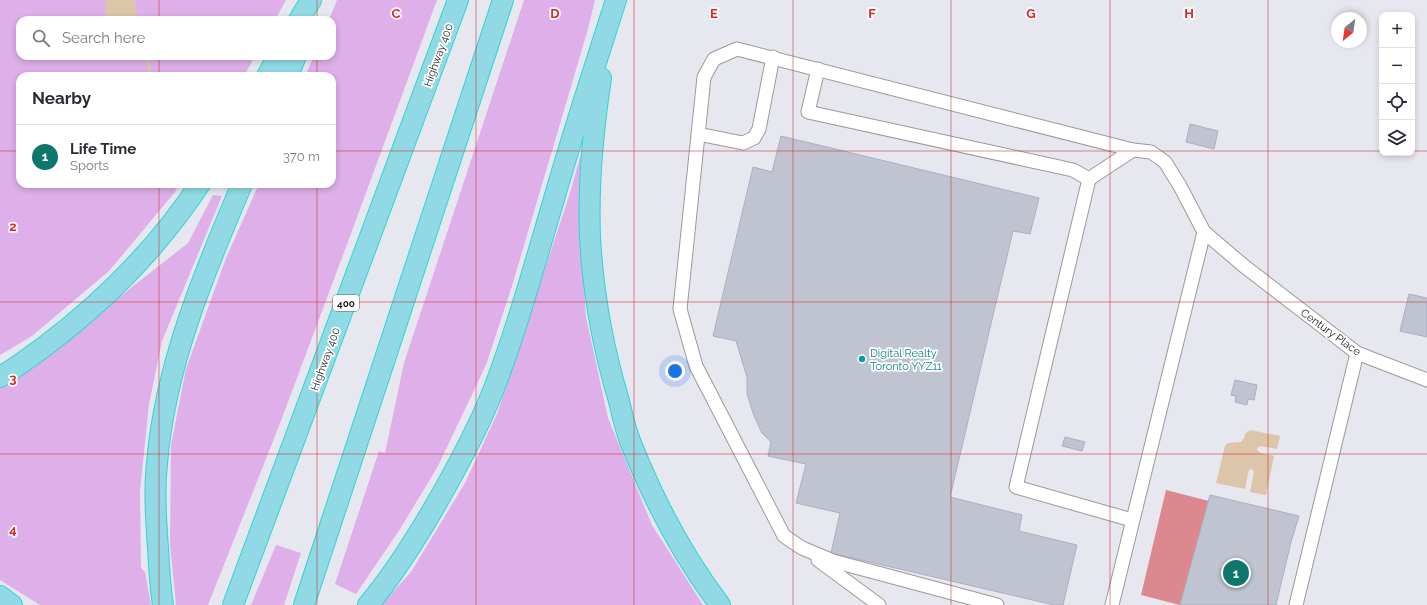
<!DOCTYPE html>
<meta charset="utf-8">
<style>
:root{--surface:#fff;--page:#f7f7f7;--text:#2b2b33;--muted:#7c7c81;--line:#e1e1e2;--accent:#0f766e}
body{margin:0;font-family:Raleway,sans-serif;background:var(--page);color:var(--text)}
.controls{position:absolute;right:12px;top:12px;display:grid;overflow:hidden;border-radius:8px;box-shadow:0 2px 6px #0003}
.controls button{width:36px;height:36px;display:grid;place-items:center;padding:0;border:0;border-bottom:1px solid var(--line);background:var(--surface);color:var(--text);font:20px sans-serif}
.compass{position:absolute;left:1331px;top:12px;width:36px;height:36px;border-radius:50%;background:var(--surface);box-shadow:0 2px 6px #0003;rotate:209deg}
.you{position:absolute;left:675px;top:371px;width:14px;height:14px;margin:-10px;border:3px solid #fff;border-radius:50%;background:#1a73e8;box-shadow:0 0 0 6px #1a73e833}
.badge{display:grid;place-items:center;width:26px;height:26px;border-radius:50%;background:var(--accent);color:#fff;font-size:13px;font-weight:700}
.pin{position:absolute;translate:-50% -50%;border:2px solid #fff;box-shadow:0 1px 4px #0006}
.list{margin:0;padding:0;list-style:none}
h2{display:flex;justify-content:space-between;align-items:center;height:52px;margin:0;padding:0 16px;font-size:17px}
h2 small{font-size:13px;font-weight:400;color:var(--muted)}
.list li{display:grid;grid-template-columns:26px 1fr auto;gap:12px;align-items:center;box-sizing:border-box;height:64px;padding:0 16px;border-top:1px solid var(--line)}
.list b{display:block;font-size:15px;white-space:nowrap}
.list p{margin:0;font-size:13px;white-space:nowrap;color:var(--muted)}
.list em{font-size:13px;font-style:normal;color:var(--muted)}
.icon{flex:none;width:22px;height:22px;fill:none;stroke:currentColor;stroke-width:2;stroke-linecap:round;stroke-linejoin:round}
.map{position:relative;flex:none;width:1427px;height:605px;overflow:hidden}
.search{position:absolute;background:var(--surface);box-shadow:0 2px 6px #0003;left:16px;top:16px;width:320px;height:44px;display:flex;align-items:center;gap:10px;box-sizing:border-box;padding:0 14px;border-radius:12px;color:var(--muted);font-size:15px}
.panel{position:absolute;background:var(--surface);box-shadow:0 2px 6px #0003;left:16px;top:72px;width:320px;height:116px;border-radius:12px}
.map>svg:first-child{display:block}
.grass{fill:#deafe8}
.pitch{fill:#dc888e}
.water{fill:#dcc5a9}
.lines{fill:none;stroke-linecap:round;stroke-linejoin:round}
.stream{stroke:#dcc5a9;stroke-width:3}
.building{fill:#c0c4d0;stroke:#a9afc2}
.minor-casing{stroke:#9a9a9a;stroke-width:15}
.highway-casing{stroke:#2cd6d1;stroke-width:22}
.minor{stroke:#fff;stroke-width:13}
.highway{stroke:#91dae5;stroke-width:20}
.grid{fill:none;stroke:#d62828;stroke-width:1;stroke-opacity:0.55}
.culture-dot{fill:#0f9aa8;stroke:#fff;stroke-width:1.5}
.labels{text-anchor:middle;stroke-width:3.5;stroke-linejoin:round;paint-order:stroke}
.shield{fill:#fff;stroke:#636363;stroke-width:1}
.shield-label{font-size:10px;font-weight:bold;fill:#202020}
.street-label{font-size:11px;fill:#202020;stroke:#fff}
.culture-label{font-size:11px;fill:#0d838f;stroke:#fff;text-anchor:start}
.grid-label{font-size:13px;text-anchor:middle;font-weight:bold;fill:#d62828;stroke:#fff;stroke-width:3.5;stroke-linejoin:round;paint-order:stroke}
</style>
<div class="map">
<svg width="1427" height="605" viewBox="0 0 1427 605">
<rect width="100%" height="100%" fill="#e7e7f0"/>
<g class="grass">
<path d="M0,0H286L275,20H20V56H255L244,76H20V184H179L175,192L109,271L32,336L0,355Z"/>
<path d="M337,0H437L349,239L279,426L208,605H176L170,544L171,445L186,369L226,258L259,184H332V76H305L314,56H332V20H329Z"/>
<path d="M524,0H595L588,29L512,286L486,365L438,466L400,529L356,594L335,584L379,451L385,453L404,363Z"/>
<path d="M586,136L580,222L586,317L608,418L652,525L703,605H381L411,572L465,483L497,414L570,193Z"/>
<path d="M213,195L222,196L162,341L149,404L140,491L141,568L145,572L151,605H40L0,580V388L14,380L188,243Z"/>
<path d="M276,545L301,553L284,605H251Z"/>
</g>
<path class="pitch" d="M1166,490L1209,501L1180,605L1141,595Z"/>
<g class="water">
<path d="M105,0H135L137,16L141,20H110L106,18L105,16L106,14Z"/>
<path d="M1250,430L1280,436L1277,449L1260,446L1257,448V450L1261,453L1274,456L1266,495L1250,492L1254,472L1252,469L1249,470L1245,489L1216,483L1225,446L1228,443L1241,442L1244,438L1245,434Z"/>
</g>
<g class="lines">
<path class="stream" d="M147,56C149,64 151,69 147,76"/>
</g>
<g class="building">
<path d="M1190,124L1218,131L1214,149L1186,142Z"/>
<path d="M781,136L1039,198L1030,234L1013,231L950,497L1022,515L1019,531L1077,545L1063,605H1054L831,553L840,513L796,503L806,464L768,456L771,442L762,433L754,416L747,394V377L736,341L713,336L753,167L772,172Z"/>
<path d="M1409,294L1427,298V337L1400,331Z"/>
<path d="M1235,380L1257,385L1254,400L1248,399L1247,405L1235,402L1236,396L1231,395Z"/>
<path d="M1065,437L1085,442L1082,451L1062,446Z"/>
<path d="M1210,495L1299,516L1291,542L1276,605H1180Z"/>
</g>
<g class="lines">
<g class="minor-casing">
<g id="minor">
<path d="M818,69L808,112L1073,170L1089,179L1133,150"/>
<path d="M698,134L743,143L754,138L759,129L773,57"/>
<path d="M1089,179L1016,487L1132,520"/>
<path d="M818,560L879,605"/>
<path d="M997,605L833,561L802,548L784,536L696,366L680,309L704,77L714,59L737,49L1133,150L1151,152L1165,162L1180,186L1204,232L1244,266L1357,353L1427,380"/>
<path d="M1112,605L1204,232"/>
<path d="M1296,605L1357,353"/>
</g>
</g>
<g class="highway-casing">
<g id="highway">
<path d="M299,20L311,0"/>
<path d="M267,76L278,56"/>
<path d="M288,76L296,56"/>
<path d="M601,78C593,130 588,184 590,237C593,292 603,348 619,401C622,414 625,428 630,441C653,499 682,555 720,605"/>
<path d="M0,377C16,368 30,357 45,346C105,301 158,247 200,184"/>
<path d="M0,596L12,605"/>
<path d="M163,605C160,586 159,567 158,548C156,520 154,491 157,463C165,366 204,273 242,184"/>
<path d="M233,605L458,0"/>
<path d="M304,605L503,0"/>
<path d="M368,605C391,578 410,548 428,518C452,477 475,436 493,391C517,329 535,263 554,199C573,132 595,66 616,0"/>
</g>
</g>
<use href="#minor" class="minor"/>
<use href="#highway" class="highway"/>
</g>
<path class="grid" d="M159,0V20M317,0V20M476,0V605M634,0V605M793,0V605M951,0V605M1110,0V605M1268,0V605M159,56V76M317,56V76M0,151H20M332,151H1382M1412,151H1427M159,184V605M317,184V605M0,302H1427M0,454H1427"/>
<circle class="culture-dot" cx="862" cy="359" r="4"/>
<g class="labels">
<rect class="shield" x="333" y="295" width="26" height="16" rx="3"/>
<g class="shield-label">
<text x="346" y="307">400</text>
</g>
<g class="street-label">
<text transform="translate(438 55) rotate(-70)" y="4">Highway 400</text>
<text transform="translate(1331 332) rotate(36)" y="4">Century Place</text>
<text transform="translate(325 359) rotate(-70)" y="4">Highway 400</text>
</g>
<g class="culture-label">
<text x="870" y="357">Digital Realty<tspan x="870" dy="13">Toronto YYZ11</tspan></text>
</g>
</g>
<g class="grid-label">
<text x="396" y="18">C</text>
<text x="555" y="18">D</text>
<text x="714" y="18">E</text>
<text x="872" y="18">F</text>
<text x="1031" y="18">G</text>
<text x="1189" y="18">H</text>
<text x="13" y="231">2</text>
<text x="13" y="383">3</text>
<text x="13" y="534">4</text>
</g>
</svg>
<div class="controls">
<button>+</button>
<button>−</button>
<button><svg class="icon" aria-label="locate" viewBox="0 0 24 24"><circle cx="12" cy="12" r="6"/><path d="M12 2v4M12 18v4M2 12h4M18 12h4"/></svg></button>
<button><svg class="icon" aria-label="layers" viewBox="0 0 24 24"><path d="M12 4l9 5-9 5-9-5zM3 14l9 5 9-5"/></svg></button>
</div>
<svg class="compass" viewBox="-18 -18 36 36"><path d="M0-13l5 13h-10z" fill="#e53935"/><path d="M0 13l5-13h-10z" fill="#7c7c81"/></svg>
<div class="you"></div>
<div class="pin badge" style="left:1236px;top:573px">1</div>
<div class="search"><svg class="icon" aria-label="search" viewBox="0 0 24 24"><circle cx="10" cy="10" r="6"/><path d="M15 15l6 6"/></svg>Search here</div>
<section class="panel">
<h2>Nearby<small></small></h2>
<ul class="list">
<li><span class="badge">1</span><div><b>Life Time</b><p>Sports</p></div><em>370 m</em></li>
</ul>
</section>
</div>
